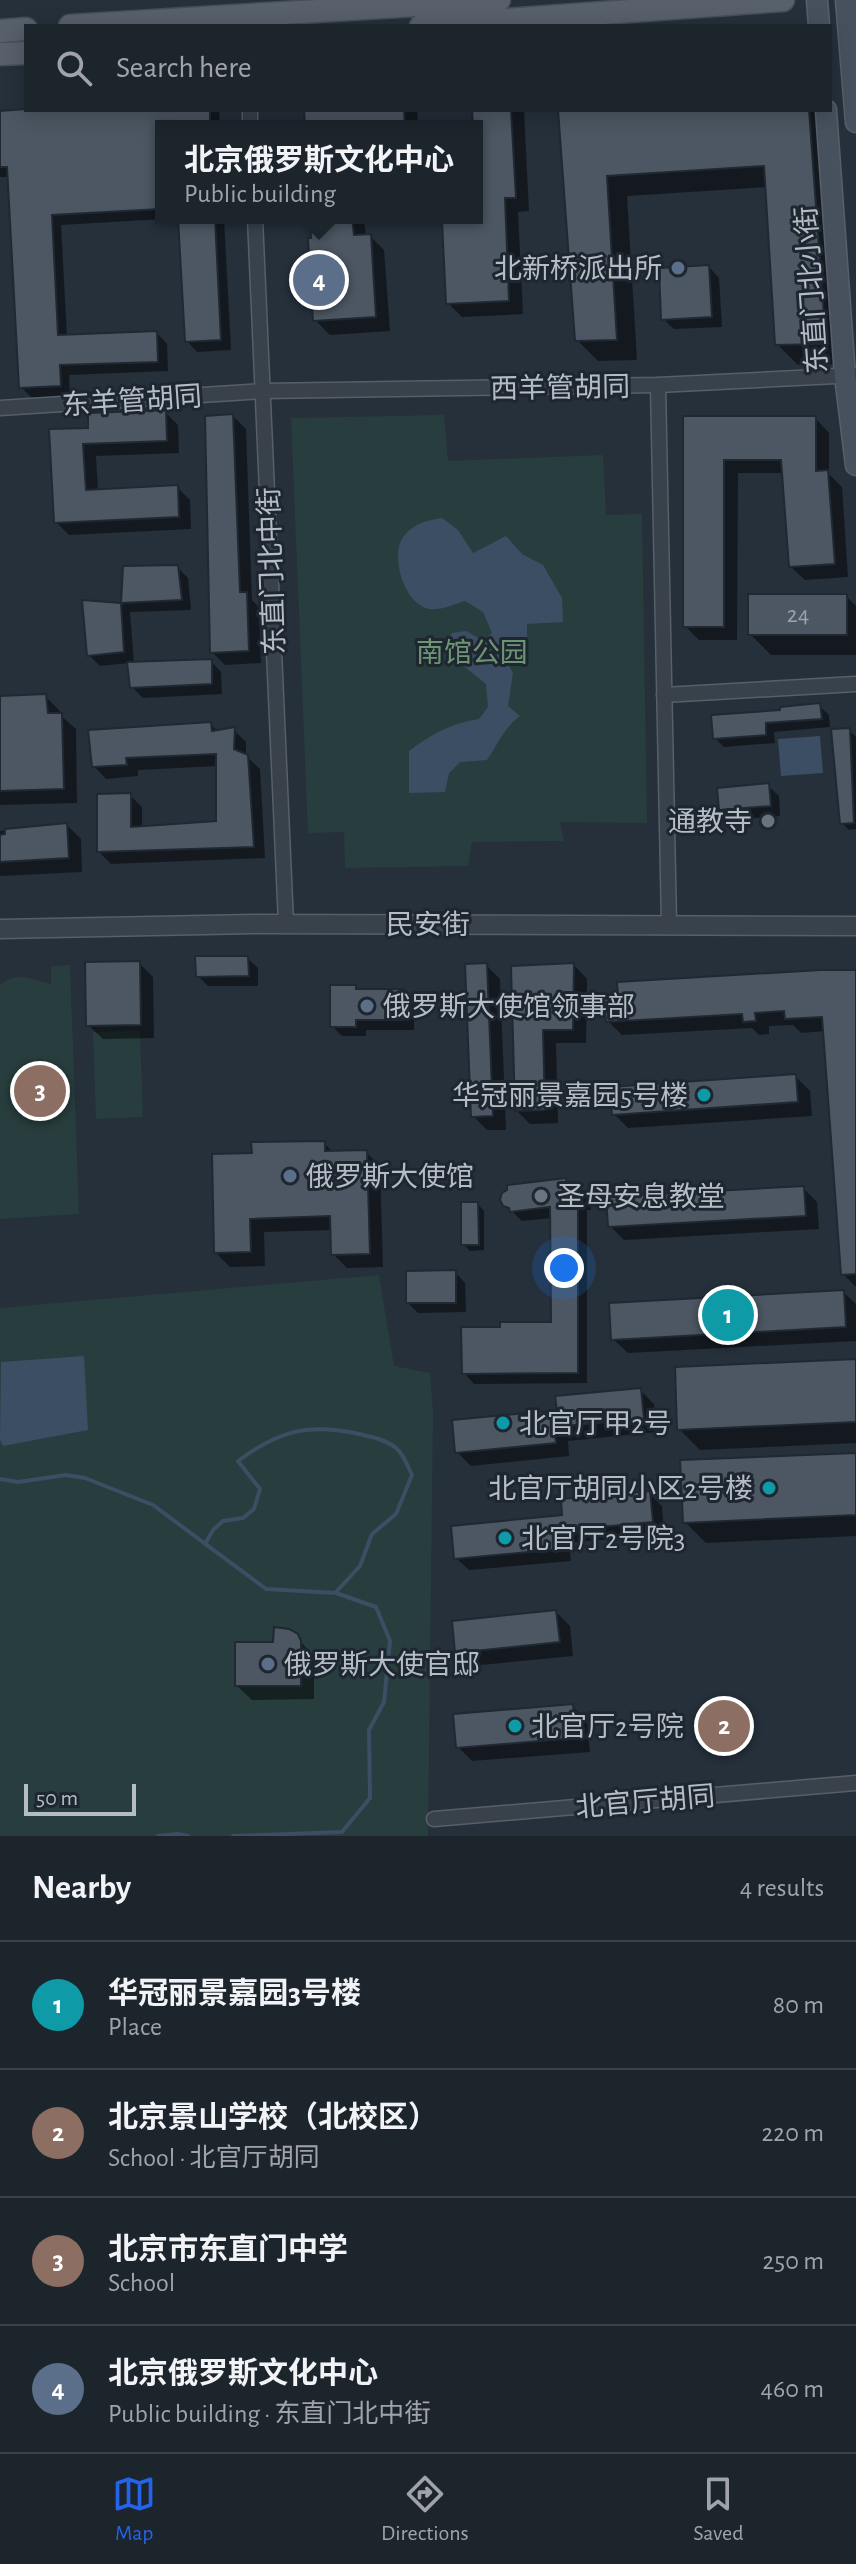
<!DOCTYPE html>
<meta charset="utf-8">
<style>
:root{--surface:#1c242c;--page:#252c34;--text:#f1f3f6;--muted:#a0a4a9;--line:#3a4148;--accent:#2563eb}
body{margin:0;font-family:"Alegreya Sans","Noto Sans SC",sans-serif;background:var(--page);color:var(--text)}
.scale{position:absolute;left:24px;bottom:20px;width:112px;box-sizing:border-box;padding-left:8px;border:4px solid #b4bcc6;border-top:0;font-size:22px;line-height:28px;white-space:nowrap;color:#b4bcc6;-webkit-text-stroke:6px #1e2630;paint-order:stroke}
.you{position:absolute;left:564px;top:1268px;width:28px;height:28px;margin:-20px;border:6px solid #fff;border-radius:50%;background:#1a73e8;box-shadow:0 0 0 12px #1a73e833}
.badge{display:grid;place-items:center;width:52px;height:52px;border-radius:50%;background:var(--accent);color:#fff;font-size:26px;font-weight:700}
.pin{position:absolute;translate:-50% -50%;border:4px solid #fff;box-shadow:0 2px 8px #0006}
.popup{position:absolute;left:155px;top:120px;width:328px;height:104px;box-sizing:border-box;display:grid;place-content:center;border-radius:0px;background:var(--surface);filter:drop-shadow(0 2px 6px #0005);font-size:26px;white-space:nowrap;color:var(--muted)}
.popup b{font-size:30px;color:var(--text)}
.popup::after{content:'';position:absolute;left:50%;top:100%;margin-left:-16px;border:16px solid transparent;border-top-color:var(--surface)}
.list{margin:0;padding:0;list-style:none}
h2{display:flex;justify-content:space-between;align-items:center;height:104px;margin:0;padding:0 32px;font-size:34px}
h2 small{font-size:26px;font-weight:400;color:var(--muted)}
.list li{display:grid;grid-template-columns:52px 1fr auto;gap:24px;align-items:center;box-sizing:border-box;height:128px;padding:0 32px;border-top:2px solid var(--line)}
.list b{display:block;font-size:30px;white-space:nowrap}
.list p{margin:0;font-size:26px;white-space:nowrap;color:var(--muted)}
.list em{font-size:26px;font-style:normal;color:var(--muted)}
.icon{flex:none;width:44px;height:44px;fill:none;stroke:currentColor;stroke-width:2;stroke-linecap:round;stroke-linejoin:round}
.map{position:relative;flex:none;width:856px;height:1836px;overflow:hidden}
.search{position:absolute;background:var(--surface);box-shadow:0 4px 20px #0003;left:24px;right:24px;top:24px;height:88px;display:flex;align-items:center;gap:20px;box-sizing:border-box;padding:0 28px;border-radius:0px;color:var(--muted);font-size:30px}
.sheet{height:616px;background:var(--surface)}
nav{display:flex;justify-content:space-around;align-items:center;box-sizing:border-box;height:112px;border-top:2px solid var(--line);background:var(--surface);font-size:22px;color:var(--muted)}
nav a{display:grid;justify-items:center;gap:4px}
nav .on{color:var(--accent)}
.map>svg:first-child{display:block}
.green{fill:#283d3d}
.water{fill:#3c4e63}
.shadow{fill:#0007}
.lines{fill:none;stroke-linecap:round;stroke-linejoin:round}
.stream{stroke:#3c4e63;stroke-width:4}
.building{fill:#4c5763;stroke:#202832;stroke-width:2}
.minor-casing{stroke:#575f69;stroke-width:17}
.tertiary-casing{stroke:#575f69;stroke-width:21}
.secondary-casing{stroke:#575f69;stroke-width:23}
.primary-casing{stroke:#454d57;stroke-width:25}
.minor{stroke:#39414b;stroke-width:14}
.tertiary{stroke:#39414b;stroke-width:18}
.secondary{stroke:#47515e;stroke-width:20}
.primary{stroke:#57606b;stroke-width:22}
.service-dot{fill:#5c6f8a;stroke:#1e2630;stroke-width:3}
.worship-dot{fill:#6b7280;stroke:#1e2630;stroke-width:3}
.culture-dot{fill:#0f9aa8;stroke:#1e2630;stroke-width:3}
.labels{text-anchor:middle;stroke-width:6;stroke-linejoin:round;paint-order:stroke}
.number-label{font-size:24px;fill:#9aa3ad}
.poi-label{font-size:28px;fill:#b4bcc6;stroke:#1e2630;text-anchor:start}
.street-label{font-size:28px;fill:#b4bcc6;stroke:#1e2630}
.park-label{font-size:28px;fill:#6d9574;stroke:#1e2630}
</style>
<div class="map">
<svg width="856" height="1836" viewBox="0 0 856 1836">
<rect width="100%" height="100%" fill="#25303b"/>
<g class="green">
<path d="M444,415L448,461L603,455L606,515L642,514L647,823L560,822L564,841L472,842L468,866L345,868L344,832L308,833L291,418Z"/>
<path d="M70,965L79,1214L0,1219V985C17,971 33,978 51,985V966Z"/>
<path d="M140,1031L143,1117L96,1119L93,1032Z"/>
<path d="M379,1275L394,1366L430,1373L433,1413L428,1836H0V1308Z"/>
</g>
<g class="water">
<path d="M442,518L458,530L473,553L506,536L522,554L543,565L562,598L563,622L527,624V644L517,645L504,656L513,673L508,706L520,716C504,728 498,744 487,760L460,762L449,773L445,792L409,793V751C431,734 452,723 479,719L488,707L486,684L460,663L446,644L452,633L466,631L484,641L492,633L483,612L465,601C455,604 439,611 429,609C404,604 389,555 404,536C414,523 426,521 442,518Z"/>
<path d="M820,736L823,773L781,776L778,739Z"/>
<path d="M84,1356L88,1430L3,1446L0,1440L1,1362Z"/>
</g>
<g class="shadow">
<path d="M51,110L219,111L220,126H161V218H224L231,350L197,352L187,341L180,218L61,225L67,336L157,333L167,344L168,371L69,375L70,396L32,398L21,387L10,177H0V113Z"/>
<path d="M306,110H417L418,126H307Z"/>
<path d="M474,110H524L529,211L518,212L523,314L462,317L448,303L444,218H477V126H475Z"/>
<path d="M560,110H827L846,364L798,365L777,344L767,187L627,196L637,360L598,361L577,340Z"/>
<path d="M311,218H364L366,236H370L384,250L390,331L330,335L315,320Z"/>
<path d="M709,267L719,278L722,327L674,329L663,319Z"/>
<path d="M165,412L178,425L179,453L96,456L98,492L177,487L190,500L191,529L69,535L56,522L51,431L90,430Z"/>
<path d="M233,416L246,429L252,600L259,607L261,663L225,665L212,652Z"/>
<path d="M685,418H815L829,433V474L842,487L848,577L805,580L790,566L784,473H738L737,640H699L685,626Z"/>
<path d="M177,567L188,578L191,610L130,612L134,664L211,661L221,672L222,694L143,698L132,687L129,663L100,666L89,655L84,602L123,605L125,568Z"/>
<path d="M846,596L856,606V655H771L750,634Z"/>
<path d="M45,696L59,710L60,715L76,729L77,803L0,805V698Z"/>
<path d="M819,706L829,715L830,727L774,732L775,743L724,747L715,738L782,712Z"/>
<path d="M211,724L218,732L234,730L246,742V756L260,769L265,858L111,864L99,852L130,795L142,807V828L218,822V766L138,770V776L106,779L94,766Z"/>
<path d="M849,730L856,737V829L849,830L842,823Z"/>
<path d="M768,786L779,796L780,816L731,820L721,810Z"/>
<path d="M67,825L81,839L82,872L0,876V831Z"/>
<path d="M247,958L258,968V986H208L198,976Z"/>
<path d="M139,963L153,977L154,1038L103,1039L88,1025Z"/>
<path d="M486,965L500,979L506,1130H487L473,1116Z"/>
<path d="M574,965L587,979L586,1043H556L558,1123L530,1124L516,1110L513,967Z"/>
<path d="M856,972V1287L843,1274L825,1031L801,1033L793,1025L769,1026V1034L759,1035L752,1028L622,1035L608,1021L620,998Z"/>
<path d="M356,987L360,991H404L414,1002V1030H366V1036H342L332,1026Z"/>
<path d="M796,1077L810,1091L812,1116L628,1128L614,1114Z"/>
<path d="M324,1143L334,1153L366,1152L380,1166L383,1267L347,1268L333,1254L332,1230L264,1232L265,1266L230,1267L216,1253L254,1155Z"/>
<path d="M566,1181L572,1187H579L590,1197L591,1210H587V1383L474,1384L464,1373L502,1329L553,1324L552,1218L522,1221L505,1205Z"/>
<path d="M803,1188L817,1202L819,1229L624,1240L610,1226Z"/>
<path d="M478,1204L484,1211V1250L470,1251L463,1244Z"/>
<path d="M455,1272L465,1283L466,1312L418,1313L408,1303Z"/>
<path d="M843,1292L856,1304V1341L628,1353L613,1339Z"/>
<path d="M856,1361V1443L700,1450L679,1429Z"/>
<path d="M640,1390L654,1404L657,1432L568,1441L569,1456L471,1466L457,1452L559,1412Z"/>
<path d="M856,1455V1536L706,1543L685,1522Z"/>
<path d="M649,1493L662,1506L664,1534L569,1543L571,1561L469,1570L456,1558L564,1517Z"/>
<path d="M556,1612L570,1626L573,1656L471,1666L457,1652Z"/>
<path d="M296,1636L314,1657V1699L252,1700L237,1686L275,1644Z"/>
<path d="M573,1707L587,1721L590,1752L472,1761L458,1747Z"/>
</g>
<g class="lines">
<g class="stream">
<path d="M0,1479L18,1482L66,1475L85,1478L153,1505L266,1589L336,1593L376,1607L390,1641L384,1702L369,1730L370,1798L342,1832L233,1836"/>
<path d="M205,1544L213,1530L223,1521L243,1518L254,1509L260,1489L238,1461C277,1432 306,1423 355,1433C368,1436 385,1439 396,1448C403,1453 408,1467 412,1475L396,1514L372,1534L360,1566L336,1592"/>
<path d="M158,1836L178,1834L188,1836"/>
</g>
</g>
<g class="building">
<path d="M26,109L210,110V126H161V209L52,215L58,335L157,331L158,362L60,365L61,386L19,388L7,167H0V111Z"/>
<path d="M304,110H404L405,126H305Z"/>
<path d="M472,110H511L516,198H505L509,301L446,304L442,221L477,219V126H473Z"/>
<path d="M558,110H809L826,344L775,345L764,166L607,176L617,340L575,341Z"/>
<path d="M178,218H215L221,340L185,342Z"/>
<path d="M310,218H352L354,235L371,234L376,317L313,321L308,238H311Z"/>
<path d="M709,265L712,317L661,320L659,268Z"/>
<path d="M166,410L167,441L83,444L86,490L178,485L179,517L54,523L49,429L88,428V413Z"/>
<path d="M233,414L240,592H247L249,651L210,653L205,416Z"/>
<path d="M683,416H816V471L828,470L835,564L789,567L781,460H724V627H683Z"/>
<path d="M178,565L182,600L121,603L123,566Z"/>
<rect x="748" y="594" width="99" height="41"/>
<path d="M82,600L121,603L124,652L87,656Z"/>
<path d="M212,659V684L130,688L127,662Z"/>
<path d="M46,694L48,713H62L64,789L0,791V696Z"/>
<path d="M820,703L822,719L766,723V735L713,739L711,715L780,710V707Z"/>
<path d="M211,722L212,731L235,727L234,749L248,755L254,847L97,852V794L131,793V827L216,821V754L126,758L127,765L92,767L88,730Z"/>
<path d="M850,728L854,823L840,824L831,729Z"/>
<path d="M769,783L771,806L719,810L717,788Z"/>
<path d="M67,823L69,858L0,862V835L5,834V829Z"/>
<path d="M195,956H248L249,976L196,977Z"/>
<path d="M140,961L141,1025L86,1026L85,962Z"/>
<path d="M487,963L493,1116L471,1117L465,964Z"/>
<path d="M574,963L573,1030H543L545,1110L515,1111L511,966Z"/>
<path d="M821,970H856V1274L841,1275L822,1017L785,1019L784,1011L755,1013L756,1021L743,1022L742,1014L606,1022L604,997L618,996L617,982Z"/>
<path d="M330,985H356V989H405V1020H356V1027H330Z"/>
<path d="M796,1074L798,1102L612,1115L610,1087Z"/>
<path d="M325,1141V1151L367,1150L370,1254L331,1255L330,1216L250,1219L251,1252L214,1253L212,1154L252,1153L251,1142Z"/>
<path d="M566,1178L567,1186L580,1184L582,1200L578,1201V1373L462,1374L461,1327H500V1322H551L550,1207L510,1212L509,1208L503,1206L500,1200L502,1193L507,1190V1185Z"/>
<path d="M804,1186L806,1216L608,1227L606,1197Z"/>
<path d="M461,1202H478L479,1245H461Z"/>
<path d="M456,1270V1303H406V1271Z"/>
<path d="M844,1290L846,1327L611,1340L609,1303Z"/>
<path d="M856,1359V1422L677,1430L675,1367Z"/>
<path d="M641,1388L644,1419L554,1427L556,1443L455,1453L452,1420L557,1410L555,1396Z"/>
<path d="M856,1453V1515L683,1523L680,1460Z"/>
<path d="M650,1491L653,1522L558,1531L560,1549L454,1559L451,1526L562,1515L561,1499Z"/>
<path d="M556,1610L560,1642L455,1653L452,1621Z"/>
<path d="M274,1627L289,1629L298,1634L301,1641V1686H235V1642H273Z"/>
<path d="M573,1704L576,1738L456,1748L453,1714Z"/>
</g>
<g class="lines">
<g class="minor-casing">
<g id="minor">
<path d="M250,110V126"/>
<path d="M255,218L286,924"/>
<path d="M658,385L669,923"/>
<path d="M0,408L264,391L658,385L856,375"/>
<path d="M664,695L856,684"/>
<path d="M434,1819L856,1783"/>
</g>
</g>
<g class="tertiary-casing">
<path id="tertiary" d="M0,929L254,924L856,926"/>
</g>
<g class="secondary-casing">
<g id="secondary">
<path d="M817,0L819,26"/>
<path d="M846,0L856,122"/>
<path d="M826,110L845,376L856,465"/>
</g>
</g>
<g class="primary-casing">
<g id="primary">
<path d="M70,26L499,0"/>
<path d="M421,26L783,0"/>
<path d="M0,31L26,29"/>
<path d="M0,54L26,53"/>
</g>
</g>
<use href="#minor" class="minor"/>
<use href="#tertiary" class="tertiary"/>
<use href="#secondary" class="secondary"/>
<use href="#primary" class="primary"/>
</g>
<g class="service-dot">
<circle cx="678" cy="268" r="8"/>
<circle cx="367" cy="1006" r="8"/>
<circle cx="290" cy="1176" r="8"/>
<circle cx="268" cy="1664" r="8"/>
</g>
<g class="worship-dot">
<circle cx="768" cy="821" r="8"/>
<circle cx="541" cy="1196" r="8"/>
</g>
<g class="culture-dot">
<circle cx="704" cy="1095" r="8"/>
<circle cx="503" cy="1423" r="8"/>
<circle cx="769" cy="1488" r="8"/>
<circle cx="505" cy="1538" r="8"/>
<circle cx="515" cy="1726" r="8"/>
</g>
<g class="labels">
<g class="number-label">
<text x="798" y="622">24</text>
</g>
<g class="poi-label">
<text x="662" y="278" text-anchor="end">北新桥派出所</text>
<text x="752" y="831" text-anchor="end">通教寺</text>
<text x="383" y="1016">俄罗斯大使馆领事部</text>
<text x="688" y="1105" text-anchor="end">华冠丽景嘉园5号楼</text>
<text x="306" y="1186">俄罗斯大使馆</text>
<text x="557" y="1206">圣母安息教堂</text>
<text x="519" y="1433">北官厅甲2号</text>
<text x="753" y="1498" text-anchor="end">北官厅胡同小区2号楼</text>
<text x="521" y="1548">北官厅2号院3</text>
<text x="284" y="1674">俄罗斯大使官邸</text>
<text x="531" y="1736">北官厅2号院</text>
</g>
<g class="street-label">
<text transform="translate(811 290) rotate(-94)" y="10">东直门北小街</text>
<text transform="translate(560 387) rotate(-1)" y="10">西羊管胡同</text>
<text transform="translate(132 400) rotate(-4)" y="10">东羊管胡同</text>
<text transform="translate(271 571) rotate(-92)" y="10">东直门北中街</text>
<text x="428" y="934">民安街</text>
<text transform="translate(645 1801) rotate(-5)" y="10">北官厅胡同</text>
</g>
<g class="park-label">
<text x="472" y="662">南馆公园</text>
</g>
</g>
</svg>
<div class="scale">50 m</div>
<div class="you"></div>
<div class="pin badge" style="left:728px;top:1315px;background:#0f9aa8">1</div>
<div class="pin badge" style="left:724px;top:1726px;background:#8d6e63">2</div>
<div class="pin badge" style="left:40px;top:1091px;background:#8d6e63">3</div>
<div class="pin badge" style="left:319px;top:280px;background:#5c6f8a">4</div>
<div class="popup"><b>北京俄罗斯文化中心</b>Public building</div>
<div class="search"><svg class="icon" aria-label="search" viewBox="0 0 24 24"><circle cx="10" cy="10" r="6"/><path d="M15 15l6 6"/></svg>Search here</div>
</div>
<section class="sheet">
<h2>Nearby<small>4 results</small></h2>
<ul class="list">
<li><span class="badge" style="background:#0f9aa8">1</span><div><b>华冠丽景嘉园3号楼</b><p>Place</p></div><em>80 m</em></li>
<li><span class="badge" style="background:#8d6e63">2</span><div><b>北京景山学校（北校区）</b><p>School · 北官厅胡同</p></div><em>220 m</em></li>
<li><span class="badge" style="background:#8d6e63">3</span><div><b>北京市东直门中学</b><p>School</p></div><em>250 m</em></li>
<li><span class="badge" style="background:#5c6f8a">4</span><div><b>北京俄罗斯文化中心</b><p>Public building · 东直门北中街</p></div><em>460 m</em></li>
</ul>
</section>
<nav>
<a class="on"><svg class="icon" aria-label="map" viewBox="0 0 24 24"><path d="M3 6l6-2 6 2 6-2v14l-6 2-6-2-6 2zM9 4v14M15 6v14"/></svg>Map</a>
<a><svg class="icon" aria-label="directions" viewBox="0 0 24 24"><path d="M12 3l9 9-9 9-9-9zM9 14v-3h6M13 9l2 2-2 2"/></svg>Directions</a>
<a><svg class="icon" aria-label="saved" viewBox="0 0 24 24"><path d="M7 4h10v16l-5-4-5 4z"/></svg>Saved</a>
</nav>
